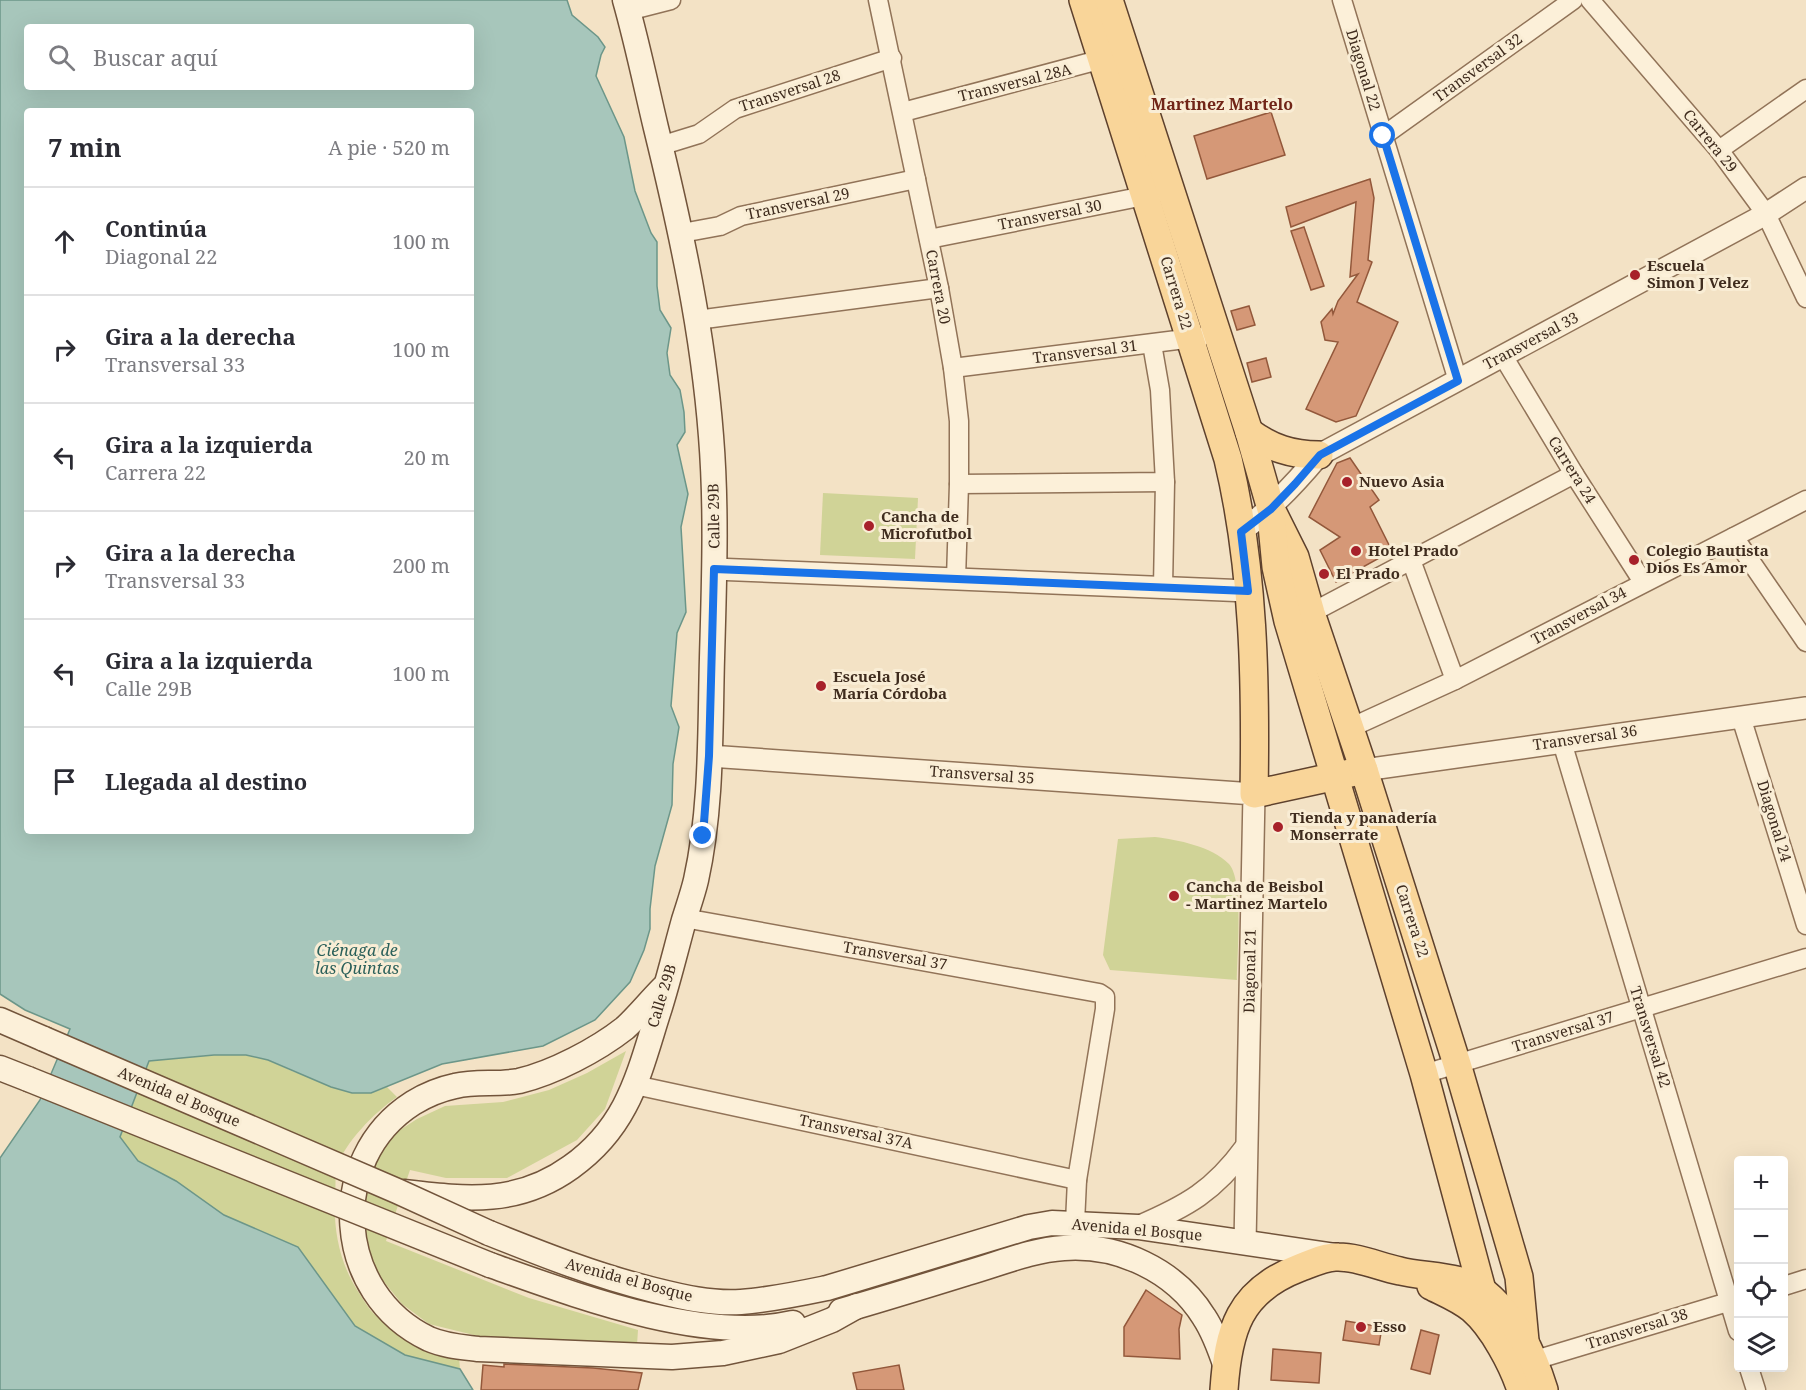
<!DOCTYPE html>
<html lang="es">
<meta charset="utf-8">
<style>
:root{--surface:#fff;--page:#f2f2f3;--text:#2b2b33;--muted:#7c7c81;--line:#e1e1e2}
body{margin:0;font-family:"Noto Serif",serif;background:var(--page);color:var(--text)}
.controls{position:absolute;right:18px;bottom:18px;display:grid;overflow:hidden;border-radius:6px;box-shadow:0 6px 24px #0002}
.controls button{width:54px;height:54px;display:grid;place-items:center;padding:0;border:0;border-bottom:2px solid var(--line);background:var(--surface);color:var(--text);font:30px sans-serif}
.stop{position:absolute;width:18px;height:18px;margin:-14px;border:4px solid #1a73e8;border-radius:50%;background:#fff}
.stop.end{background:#1a73e8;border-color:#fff;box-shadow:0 2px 6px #0008}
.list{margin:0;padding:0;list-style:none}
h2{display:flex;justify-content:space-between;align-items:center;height:78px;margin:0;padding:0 24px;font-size:26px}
h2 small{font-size:20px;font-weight:400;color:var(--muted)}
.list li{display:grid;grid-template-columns:39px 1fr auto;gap:18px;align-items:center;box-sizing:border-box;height:108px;padding:0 24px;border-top:2px solid var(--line)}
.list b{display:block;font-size:22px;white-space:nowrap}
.list p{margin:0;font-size:20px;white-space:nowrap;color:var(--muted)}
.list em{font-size:20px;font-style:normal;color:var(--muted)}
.icon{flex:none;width:33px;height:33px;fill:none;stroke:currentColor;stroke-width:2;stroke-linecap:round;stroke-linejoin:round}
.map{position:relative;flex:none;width:1806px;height:1390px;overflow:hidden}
.search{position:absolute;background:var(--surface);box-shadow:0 6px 24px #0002;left:24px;top:24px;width:450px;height:66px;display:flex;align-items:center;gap:15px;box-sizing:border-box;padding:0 21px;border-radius:6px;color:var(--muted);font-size:22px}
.panel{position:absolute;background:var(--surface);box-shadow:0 6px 24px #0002;left:24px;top:108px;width:450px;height:726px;border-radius:6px}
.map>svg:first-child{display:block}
.green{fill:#d0d397}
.water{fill:#a7c6bb;stroke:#6c9689;stroke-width:1.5;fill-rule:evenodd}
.building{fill:#d59877;stroke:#93583b;stroke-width:1.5}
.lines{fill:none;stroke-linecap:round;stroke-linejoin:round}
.minor-casing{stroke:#917358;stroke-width:21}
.tertiary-casing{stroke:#917358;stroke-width:24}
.secondary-casing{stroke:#72543b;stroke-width:27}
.primary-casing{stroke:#5e412d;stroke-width:30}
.minor{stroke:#fcf0d9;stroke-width:18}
.tertiary{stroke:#fcf0d9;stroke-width:21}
.secondary{stroke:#fcf0d9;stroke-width:24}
.primary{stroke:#f9d599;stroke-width:27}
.secondary-bridge-casing{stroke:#72543b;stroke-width:27;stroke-linecap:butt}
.secondary-bridge{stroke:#fcf0d9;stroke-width:24}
.route{stroke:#1a73e8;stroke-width:8}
.poi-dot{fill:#a7212a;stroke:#f9edd5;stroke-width:2}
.labels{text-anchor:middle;stroke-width:6;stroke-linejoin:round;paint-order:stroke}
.street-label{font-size:15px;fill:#3f2c1e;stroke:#f9edd5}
.poi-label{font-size:15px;font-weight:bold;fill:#3f2c1e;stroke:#f9edd5;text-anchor:start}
.neighbourhood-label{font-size:16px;font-weight:bold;fill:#712518;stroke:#f9edd5}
.water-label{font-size:16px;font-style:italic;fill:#2b605a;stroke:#f9edd5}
</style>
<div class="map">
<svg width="1806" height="1390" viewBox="0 0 1806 1390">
<rect width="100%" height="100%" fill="#f3e2c5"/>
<g class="green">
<path d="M823,493L918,498L915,559L820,555Z"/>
<path d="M1155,837C1178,840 1211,846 1229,864C1244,880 1237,957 1237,980L1110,970L1103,955L1118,839Z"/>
<path d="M626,1051L605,1109L577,1140L507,1178H446L410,1170L386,1241L529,1298L638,1330L637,1345L486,1338L429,1324L402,1304L380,1277L362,1235L360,1199L376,1157L397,1132L417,1119L445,1106L503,1102L549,1090L587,1073Z"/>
<path d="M214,1055H246L268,1060L294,1072L371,1093L387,1087L397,1097C375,1112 344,1143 336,1169C335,1176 336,1185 335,1192C333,1230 339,1264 361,1296C365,1302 369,1309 374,1314C400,1337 428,1345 459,1357L460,1369L405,1355L355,1326L298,1247L224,1215L176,1181L138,1161L120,1137L149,1061Z"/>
</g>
<path class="water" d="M0,0H567L572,15L598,37L605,47L601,55L596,76L624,137L635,191L651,233L657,242V286L660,310L671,328L667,353L670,375L680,390L684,412L685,432L677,445L688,494L681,527L686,612L677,633L671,706L679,727L673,764L672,805L655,866L650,909V929L644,950L630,982L595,1020L543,1046L442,1064L371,1093H352L331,1087L268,1060L246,1055H214L149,1061L120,1137L138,1161L176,1181L224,1215L298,1247L355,1326L405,1355L460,1369L473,1390H0V1158L40,1100L70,1029L25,1010L0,994ZM27,27H471V87H27ZM27,111H471V831H27Z"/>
<g class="building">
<path d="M1271,112L1285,155L1207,179L1194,136Z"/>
<path d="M1370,179L1374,198L1368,260L1372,262L1357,302L1398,322L1356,416L1336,422L1306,409L1338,342L1325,340L1321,322L1332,309L1333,314L1338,301L1358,274L1350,277L1356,202L1291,227L1286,207Z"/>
<path d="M1304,227L1324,286L1311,290L1291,231Z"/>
<path d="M1249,306L1255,325L1237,330L1231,311Z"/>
<path d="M1266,358L1271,377L1252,382L1247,363Z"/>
<path d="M1350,458L1379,500L1370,507L1392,551L1336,582L1320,550L1340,537L1309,517L1337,463Z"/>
<path d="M1146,1290L1182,1315L1179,1329L1180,1359L1124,1356V1327Z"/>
<path d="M1346,1321L1382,1327L1379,1345L1343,1340Z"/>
<path d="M1421,1330L1439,1335L1430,1374L1411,1369Z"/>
<path d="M1273,1349L1321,1353L1319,1383L1271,1380Z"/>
<path d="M504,1364L593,1368L642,1373L638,1390H481L483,1365L504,1367Z"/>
<path d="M899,1365L904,1390H857L853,1373Z"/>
</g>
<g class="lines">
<g class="minor-casing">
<g id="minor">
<path d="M878,0L939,288L953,368L959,421V484L956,579"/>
<path d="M1342,0L1458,381"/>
<path d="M1590,0L1719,150L1766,214L1806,298"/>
<path d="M628,11L671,0"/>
<path d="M903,112L1110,57"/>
<path d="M1383,136L1573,0"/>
<path d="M660,146L699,134L735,109L892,58"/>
<path d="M1719,150L1806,89"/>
<path d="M682,233L720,226L741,216L916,179"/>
<path d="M929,239L1154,194"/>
<path d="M697,320L939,288"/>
<path d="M1503,356L1574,474L1643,582"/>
<path d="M953,368L1201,337"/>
<path d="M959,484L1165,482L1160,390L1152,344"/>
<path d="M1734,537L1806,642"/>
<path d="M1411,560L1455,680"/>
<path d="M1163,587L1165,482"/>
<path d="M1311,613L1574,474"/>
<path d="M1741,717L1806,925"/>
<path d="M1350,728L1455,680L1806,500"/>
<path d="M1562,742L1738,1331"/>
<path d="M684,918L1099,993L1105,997V1009L1077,1180L1075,1223"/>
<path d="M1424,1074L1806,958"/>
<path d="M635,1085L1077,1180"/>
<path d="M1784,1286L1806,1279"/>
<path d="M1535,1360L1738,1299"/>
<path d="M1749,1368L1756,1390"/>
</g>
</g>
<g class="tertiary-casing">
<g id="tertiary">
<path d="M1241,532C1271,509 1295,484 1319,455L1766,214L1806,188"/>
<path d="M714,569L1248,591"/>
<path d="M709,756L1254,794L1245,1243"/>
<path d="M1364,770L1806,708"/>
<path d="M1138,1227C1187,1206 1214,1191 1246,1147"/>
</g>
</g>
<g class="secondary-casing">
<g id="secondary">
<path d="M663,988C650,1001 638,1016 625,1028C597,1050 553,1073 519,1081C498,1085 476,1081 455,1086C441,1089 426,1095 413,1103C325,1159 334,1294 429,1339C445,1346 462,1347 478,1349L672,1357L723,1353L779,1341L832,1320L857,1306"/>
<path d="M0,1020L44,1039"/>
<path d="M0,1068L28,1079"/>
<path d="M404,1192C465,1199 517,1206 571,1167C630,1125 639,1072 660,1007C669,978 676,949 684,920C688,907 693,893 696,880C712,808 710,731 712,658C714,584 717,510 711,436C703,332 681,230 656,128C646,86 637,42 625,0"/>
<path d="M489,1233C544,1255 597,1276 654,1290C682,1297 711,1304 741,1302C770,1300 798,1294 827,1288L1029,1227L1052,1223L1138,1227L1336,1256"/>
<path d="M490,1265C575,1295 703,1344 793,1323"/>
<path d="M841,1311C883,1299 925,1286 967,1273C999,1264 1031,1250 1064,1248C1118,1244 1175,1270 1204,1317C1214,1332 1220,1349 1226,1367"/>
</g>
</g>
<g class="primary-casing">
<g id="primary">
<path d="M1083,0L1228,459C1254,568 1256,682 1254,794L1364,770"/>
<path d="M1109,0L1249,432L1271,509L1295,557L1311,613L1364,770L1457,1064L1519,1277L1525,1341"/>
<path d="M1249,432C1271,448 1292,455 1319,455"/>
<path d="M1272,525L1276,567L1288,621L1424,1074L1482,1290"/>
<path d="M1431,1286C1445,1293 1460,1299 1472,1309C1493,1327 1513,1365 1521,1390"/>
<path d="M1224,1390C1228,1330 1239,1291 1299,1268C1310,1264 1326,1256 1338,1257C1359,1257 1380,1267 1400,1271C1424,1277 1464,1276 1483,1291C1516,1318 1532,1351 1544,1390"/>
</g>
</g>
<use href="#minor" class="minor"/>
<use href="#tertiary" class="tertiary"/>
<use href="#secondary" class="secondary"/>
<use href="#primary" class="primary"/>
<g class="secondary-bridge-casing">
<g id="secondary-bridge">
<path d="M44,1039L397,1191L489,1233"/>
<path d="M28,1079L490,1265"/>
</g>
</g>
<use href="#secondary-bridge" class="secondary-bridge"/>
</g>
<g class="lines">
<path class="route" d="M703,836L709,756L714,569L1248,591L1241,532L1271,509L1295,484L1320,455L1458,381L1383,136"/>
</g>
<g class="poi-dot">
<circle cx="1635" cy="275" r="6"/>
<circle cx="1347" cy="482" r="6"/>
<circle cx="869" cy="526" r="6"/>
<circle cx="1356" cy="551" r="6"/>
<circle cx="1634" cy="560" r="6"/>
<circle cx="1324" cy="574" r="6"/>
<circle cx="821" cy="686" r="6"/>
<circle cx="1278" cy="827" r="6"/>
<circle cx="1174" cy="896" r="6"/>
<circle cx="1361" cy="1327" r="6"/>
</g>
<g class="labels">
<g class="street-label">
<text transform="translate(1478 68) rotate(-36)" y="5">Transversal 32</text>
<text transform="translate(1363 70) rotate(73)" y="5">Diagonal 22</text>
<text transform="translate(1015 83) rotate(-14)" y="5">Transversal 28A</text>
<text transform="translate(790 91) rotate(-18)" y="5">Transversal 28</text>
<text transform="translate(1710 141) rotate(51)" y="5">Carrera 29</text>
<text transform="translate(798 204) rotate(-12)" y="5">Transversal 29</text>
<text transform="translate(1050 215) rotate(-11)" y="5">Transversal 30</text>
<text transform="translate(938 287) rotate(79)" y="5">Carrera 20</text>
<text transform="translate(1176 293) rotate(73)" y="5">Carrera 22</text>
<text transform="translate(1531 341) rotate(-28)" y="5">Transversal 33</text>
<text transform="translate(1085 352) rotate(-7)" y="5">Transversal 31</text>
<text transform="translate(1572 470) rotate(58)" y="5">Carrera 24</text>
<text transform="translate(714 516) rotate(-91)" y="5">Calle 29B</text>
<text transform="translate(1579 616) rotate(-28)" y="5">Transversal 34</text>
<text transform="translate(1585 738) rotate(-8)" y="5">Transversal 36</text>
<text transform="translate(982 775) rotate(4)" y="5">Transversal 35</text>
<text transform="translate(1774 821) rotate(73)" y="5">Diagonal 24</text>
<text transform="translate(1412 921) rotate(72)" y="5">Carrera 22</text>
<text transform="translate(895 956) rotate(10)" y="5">Transversal 37</text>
<text transform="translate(1250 971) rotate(-89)" y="5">Diagonal 21</text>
<text transform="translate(662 996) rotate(-73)" y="5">Calle 29B</text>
<text transform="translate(1563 1032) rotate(-17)" y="5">Transversal 37</text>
<text transform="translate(1650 1037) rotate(73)" y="5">Transversal 42</text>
<text transform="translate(179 1097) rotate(23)" y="5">Avenida el Bosque</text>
<text transform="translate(856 1132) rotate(12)" y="5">Transversal 37A</text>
<text transform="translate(1137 1230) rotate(5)" y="5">Avenida el Bosque</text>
<text transform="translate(629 1280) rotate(15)" y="5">Avenida el Bosque</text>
<text transform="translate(1637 1329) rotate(-17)" y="5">Transversal 38</text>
</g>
<g class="poi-label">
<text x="1647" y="271">Escuela<tspan x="1647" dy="17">Simon J Velez</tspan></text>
<text x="1359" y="487">Nuevo Asia</text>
<text x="881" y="522">Cancha de<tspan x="881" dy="17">Microfutbol</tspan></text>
<text x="1368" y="556">Hotel Prado</text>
<text x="1646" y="556">Colegio Bautista<tspan x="1646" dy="17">Dios Es Amor</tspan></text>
<text x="1336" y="579">El Prado</text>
<text x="833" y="682">Escuela José<tspan x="833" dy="17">María Córdoba</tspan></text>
<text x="1290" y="823">Tienda y panadería<tspan x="1290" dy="17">Monserrate</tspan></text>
<text x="1186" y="892">Cancha de Beisbol<tspan x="1186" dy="17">- Martinez Martelo</tspan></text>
<text x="1373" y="1332">Esso</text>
</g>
<g class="neighbourhood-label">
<text x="1222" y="110">Martinez Martelo</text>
</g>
<g class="water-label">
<text x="357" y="956">Ciénaga de<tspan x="357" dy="18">las Quintas</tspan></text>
</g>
</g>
</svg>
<div class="controls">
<button>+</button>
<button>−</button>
<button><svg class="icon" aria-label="locate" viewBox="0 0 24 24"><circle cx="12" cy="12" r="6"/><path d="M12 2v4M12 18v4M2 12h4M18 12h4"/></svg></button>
<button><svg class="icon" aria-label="layers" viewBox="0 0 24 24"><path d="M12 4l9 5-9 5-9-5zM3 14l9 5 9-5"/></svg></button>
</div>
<div class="stop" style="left:1383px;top:136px"></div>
<div class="stop end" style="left:703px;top:836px"></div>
<div class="search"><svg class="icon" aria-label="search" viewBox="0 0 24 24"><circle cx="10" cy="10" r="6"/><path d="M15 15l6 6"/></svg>Buscar aquí</div>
<section class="panel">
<h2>7 min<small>A pie · 520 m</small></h2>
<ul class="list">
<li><svg class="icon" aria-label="ahead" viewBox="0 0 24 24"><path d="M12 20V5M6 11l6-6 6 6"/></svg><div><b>Continúa</b><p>Diagonal 22</p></div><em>100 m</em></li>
<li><svg class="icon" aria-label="right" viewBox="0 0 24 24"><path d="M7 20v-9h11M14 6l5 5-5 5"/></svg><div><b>Gira a la derecha</b><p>Transversal 33</p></div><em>100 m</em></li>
<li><svg class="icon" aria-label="left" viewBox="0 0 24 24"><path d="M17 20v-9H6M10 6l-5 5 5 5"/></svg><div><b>Gira a la izquierda</b><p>Carrera 22</p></div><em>20 m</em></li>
<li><svg class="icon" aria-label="right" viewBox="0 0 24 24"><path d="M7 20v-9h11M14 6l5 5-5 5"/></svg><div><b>Gira a la derecha</b><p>Transversal 33</p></div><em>200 m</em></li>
<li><svg class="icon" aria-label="left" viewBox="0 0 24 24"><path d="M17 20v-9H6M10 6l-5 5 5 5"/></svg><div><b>Gira a la izquierda</b><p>Calle 29B</p></div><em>100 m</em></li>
<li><svg class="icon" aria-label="arrive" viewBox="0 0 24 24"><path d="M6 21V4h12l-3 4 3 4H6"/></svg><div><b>Llegada al destino</b></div></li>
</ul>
</section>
</div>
